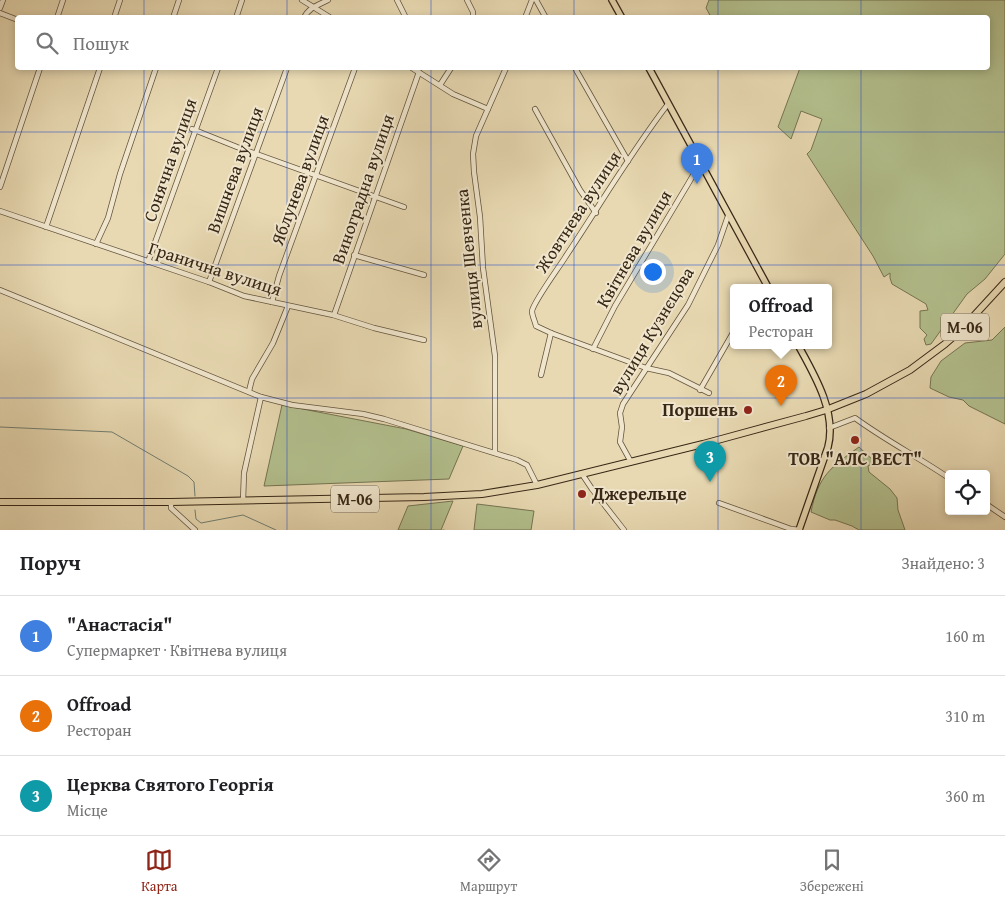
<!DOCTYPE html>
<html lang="uk">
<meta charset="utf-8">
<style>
:root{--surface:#fff;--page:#f2f2f2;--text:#202124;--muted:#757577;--line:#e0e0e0;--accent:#8f2418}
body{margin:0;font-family:"Gentium Book Plus",serif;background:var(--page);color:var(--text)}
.controls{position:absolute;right:15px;bottom:15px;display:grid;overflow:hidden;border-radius:5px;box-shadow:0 2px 8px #0003}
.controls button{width:45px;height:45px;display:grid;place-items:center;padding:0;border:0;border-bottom:1px solid var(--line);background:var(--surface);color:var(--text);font:25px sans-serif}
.you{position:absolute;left:652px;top:271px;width:18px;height:18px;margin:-12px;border:4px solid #fff;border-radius:50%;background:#1a73e8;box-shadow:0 0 0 8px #1a73e833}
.badge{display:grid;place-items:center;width:32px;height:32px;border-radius:50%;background:var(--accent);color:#fff;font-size:16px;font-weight:700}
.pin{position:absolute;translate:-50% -41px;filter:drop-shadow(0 1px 2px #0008)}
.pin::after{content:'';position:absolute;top:26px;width:18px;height:15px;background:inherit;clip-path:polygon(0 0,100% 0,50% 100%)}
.popup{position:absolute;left:730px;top:284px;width:102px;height:65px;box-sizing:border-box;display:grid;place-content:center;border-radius:5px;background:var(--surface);filter:drop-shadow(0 1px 4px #0005);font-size:16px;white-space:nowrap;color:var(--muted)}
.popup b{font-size:19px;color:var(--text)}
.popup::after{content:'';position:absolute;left:50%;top:100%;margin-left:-10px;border:10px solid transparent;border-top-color:var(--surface)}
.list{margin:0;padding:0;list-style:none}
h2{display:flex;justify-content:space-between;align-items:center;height:65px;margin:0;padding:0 20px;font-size:21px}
h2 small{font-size:16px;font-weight:400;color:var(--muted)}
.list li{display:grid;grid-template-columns:32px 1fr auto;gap:15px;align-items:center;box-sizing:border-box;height:80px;padding:0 20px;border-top:1px solid var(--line)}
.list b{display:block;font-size:19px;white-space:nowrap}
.list p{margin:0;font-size:16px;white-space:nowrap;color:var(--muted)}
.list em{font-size:16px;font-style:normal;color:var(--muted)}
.icon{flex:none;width:28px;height:28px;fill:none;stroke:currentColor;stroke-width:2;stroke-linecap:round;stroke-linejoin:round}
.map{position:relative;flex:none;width:1005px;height:530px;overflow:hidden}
.search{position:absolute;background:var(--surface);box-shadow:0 2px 8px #0003;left:15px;right:15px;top:15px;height:55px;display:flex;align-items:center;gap:12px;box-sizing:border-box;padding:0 18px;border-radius:5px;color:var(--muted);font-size:19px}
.sheet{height:305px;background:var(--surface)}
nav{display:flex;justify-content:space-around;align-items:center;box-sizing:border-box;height:70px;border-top:1px solid var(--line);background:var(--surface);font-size:14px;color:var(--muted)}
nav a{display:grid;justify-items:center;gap:2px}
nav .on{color:var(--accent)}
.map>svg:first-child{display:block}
.green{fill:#b3c08e;stroke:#757452}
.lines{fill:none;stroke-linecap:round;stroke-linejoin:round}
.stream{stroke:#717f72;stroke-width:1}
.minor-casing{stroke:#63543d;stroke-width:6}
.major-casing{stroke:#372716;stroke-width:8}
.highway-casing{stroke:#372716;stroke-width:8}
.minor{stroke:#f0e6cd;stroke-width:4.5}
.major{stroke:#e8d9b2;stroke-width:5.5}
.highway{stroke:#e8d9b2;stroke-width:6}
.grid{fill:none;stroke:#1d4ed8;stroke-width:1;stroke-opacity:0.55}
.poi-dot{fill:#8f2418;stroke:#f0e6cd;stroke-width:2}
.labels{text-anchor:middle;stroke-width:4;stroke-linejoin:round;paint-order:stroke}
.shield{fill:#f0e6cd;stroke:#6e604d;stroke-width:1}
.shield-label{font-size:16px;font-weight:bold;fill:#372716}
.street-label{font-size:18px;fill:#372716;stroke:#f0e6cd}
.poi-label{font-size:18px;font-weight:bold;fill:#372716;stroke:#f0e6cd;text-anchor:end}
</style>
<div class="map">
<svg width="1005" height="530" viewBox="0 0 1005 530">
<rect width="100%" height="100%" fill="#e8d9b2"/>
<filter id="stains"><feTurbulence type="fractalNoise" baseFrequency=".004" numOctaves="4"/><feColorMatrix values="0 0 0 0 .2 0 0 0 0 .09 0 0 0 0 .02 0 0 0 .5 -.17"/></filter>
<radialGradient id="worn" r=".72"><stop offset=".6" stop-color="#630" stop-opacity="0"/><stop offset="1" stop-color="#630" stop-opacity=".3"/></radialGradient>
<g class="green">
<path d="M709,0H1005V254L985,279L967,294L931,344L926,345L924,339L927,335L920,328V311L928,310L926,304L892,284L890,278V273L884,277L873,256L807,154L811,150L822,119L801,111L791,139L778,127L800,68H988V18L711,17L706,8Z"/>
<path d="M1005,327V424L969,406L963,400L949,397L930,388L931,377L941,361L965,343L992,340Z"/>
<path d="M282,405L406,429L463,446L449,479L264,486Z"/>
<path d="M859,447L875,462L868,466L869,472L890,489L897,498L898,510L905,530H859L852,526L835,520H830L811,512C818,476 831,467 859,447Z"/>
<path d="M453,501L441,530H398L408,506Z"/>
<path d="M477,504L534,511L531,530H474Z"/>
</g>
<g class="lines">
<g class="stream">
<path d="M0,427L112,432L188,476L194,482L195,496"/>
<path d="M195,510L196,519L201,523L243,515L276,530"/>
<path d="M443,530H444"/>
</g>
<g class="minor-casing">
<g id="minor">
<path d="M302,0L331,18"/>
<path d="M397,0L406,18"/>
<path d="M467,0L473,12V18"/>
<path d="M536,0L546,18"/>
<path d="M0,8L3,0"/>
<path d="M0,13L18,20"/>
<path d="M57,18L63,0"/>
<path d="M114,18L120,0"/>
<path d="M173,18L179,0"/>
<path d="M236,18L242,0"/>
<path d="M304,18C308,8 318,5 328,0"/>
<path d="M525,18L532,0"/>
<path d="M412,68L453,94L488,109"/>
<path d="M575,68L628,161"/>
<path d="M440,85L451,68"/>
<path d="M668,104C631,152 600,205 566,256C560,266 534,301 532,311C532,316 535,321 536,326L551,333L646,368L669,373L709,393"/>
<path d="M535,109L580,190L596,213"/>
<path d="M192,129L237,147L404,207"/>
<path d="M0,187L40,68"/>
<path d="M0,211L209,282L244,296L333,315L374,328L424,340"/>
<path d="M46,227L100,68"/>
<path d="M96,244L108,218L120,174L156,68"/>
<path d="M354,255L424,275"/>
<path d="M148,262L218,68"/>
<path d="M209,282L287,68"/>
<path d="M0,290L261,397L292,405L363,414L384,419L517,460L527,465L537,485"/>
<path d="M272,302L279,276L355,68"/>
<path d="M334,315L419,72"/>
<path d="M593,349L615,306L688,184L695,172L702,167"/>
<path d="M541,375L551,333"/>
<path d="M700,390L734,331"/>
<path d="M249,391L252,379L273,343L288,306"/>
<path d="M829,428L855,418C885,440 918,457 949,478"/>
<path d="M495,453V356L483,268L480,217L474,172L473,154L476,136L506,68"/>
<path d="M631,462L620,442L622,427L620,413L623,404L688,305L718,245L728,216"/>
<path d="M582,474L592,489L624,530"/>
<path d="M243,501L244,473L261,397"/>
<path d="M171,502V508L195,530"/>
<path d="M719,503L791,529L800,530"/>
<path d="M986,504L1005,517"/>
</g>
</g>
<g class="major-casing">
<g id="major">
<path d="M612,0L622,18"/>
<path d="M649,68L768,287"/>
<path d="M798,345C814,374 837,412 828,447L799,530"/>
</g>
</g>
<g class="highway-casing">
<path id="highway" d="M0,502H171L424,497L482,494L537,485L703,444L806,416L826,410L866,394L910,370L945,344L960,331L1005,282"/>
</g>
<use href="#minor" class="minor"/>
<use href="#major" class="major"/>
<use href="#highway" class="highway"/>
</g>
<path class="grid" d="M144,0V18M287,0V18M431,0V18M574,0V18M718,0V18M861,0V18M144,68V530M287,68V530M431,68V530M574,68V530M718,68V530M861,68V530M0,132H1005M0,265H1005M0,398H1005"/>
<g class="poi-dot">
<circle cx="748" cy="410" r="5"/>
<circle cx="855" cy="440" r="5"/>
<circle cx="582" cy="494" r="5"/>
</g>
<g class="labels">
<g class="shield">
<rect x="941" y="313.5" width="48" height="27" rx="4"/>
<rect x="331" y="485.5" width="48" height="27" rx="4"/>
</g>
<g class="shield-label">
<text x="965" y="333">М-06</text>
<text x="355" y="505">М-06</text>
</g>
<g class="street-label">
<text transform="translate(170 160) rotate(-71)" y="6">Сонячна вулиця</text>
<text transform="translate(235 170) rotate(-70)" y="6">Вишнева вулиця</text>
<text transform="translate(300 180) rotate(-70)" y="6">Яблунева вулиця</text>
<text transform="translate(363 189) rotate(-71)" y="6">Виноградна вулиця</text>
<text transform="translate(578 212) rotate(-57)" y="6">Жовтнева вулиця</text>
<text transform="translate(634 249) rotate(-60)" y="6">Квітнева вулиця</text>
<text transform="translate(469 259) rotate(-96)" y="6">вулиця Шевченка</text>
<text transform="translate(215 269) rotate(18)" y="6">Гранична вулиця</text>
<text transform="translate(652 331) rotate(-59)" y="6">вулиця Кузнєцова</text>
</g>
<g class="poi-label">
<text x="738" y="416">Поршень</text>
<text x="855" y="465" text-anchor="middle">ТОВ "АЛС ВЕСТ"</text>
<text x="592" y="500" text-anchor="start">Джерельце</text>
</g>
</g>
<rect width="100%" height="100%" filter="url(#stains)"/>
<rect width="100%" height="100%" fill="url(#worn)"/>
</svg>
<div class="controls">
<button><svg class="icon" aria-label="locate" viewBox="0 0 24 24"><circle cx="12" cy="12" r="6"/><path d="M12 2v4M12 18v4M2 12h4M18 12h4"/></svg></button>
</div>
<div class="you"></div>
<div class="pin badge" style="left:697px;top:184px;background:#3f7fe0">1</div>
<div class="pin badge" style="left:781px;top:406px;background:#e8710a">2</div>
<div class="popup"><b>Offroad</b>Ресторан</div>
<div class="pin badge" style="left:710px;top:482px;background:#0f9aa8">3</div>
<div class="search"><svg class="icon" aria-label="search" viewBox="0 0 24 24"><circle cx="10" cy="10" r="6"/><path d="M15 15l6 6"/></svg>Пошук</div>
</div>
<section class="sheet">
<h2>Поруч<small>Знайдено: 3</small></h2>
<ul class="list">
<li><span class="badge" style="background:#3f7fe0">1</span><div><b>&quot;Анастасія&quot;</b><p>Супермаркет · Квітнева вулиця</p></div><em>160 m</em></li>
<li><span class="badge" style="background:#e8710a">2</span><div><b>Offroad</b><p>Ресторан</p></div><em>310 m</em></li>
<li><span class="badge" style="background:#0f9aa8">3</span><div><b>Церква Святого Георгія</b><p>Місце</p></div><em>360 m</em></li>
</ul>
</section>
<nav>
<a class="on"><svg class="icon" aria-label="map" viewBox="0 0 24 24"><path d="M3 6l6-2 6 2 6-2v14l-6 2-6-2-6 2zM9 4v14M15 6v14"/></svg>Карта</a>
<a><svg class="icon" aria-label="directions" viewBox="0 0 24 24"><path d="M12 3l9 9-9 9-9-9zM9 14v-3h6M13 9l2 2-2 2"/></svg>Маршрут</a>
<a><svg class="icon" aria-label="saved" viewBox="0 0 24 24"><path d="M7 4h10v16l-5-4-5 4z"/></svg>Збережені</a>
</nav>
